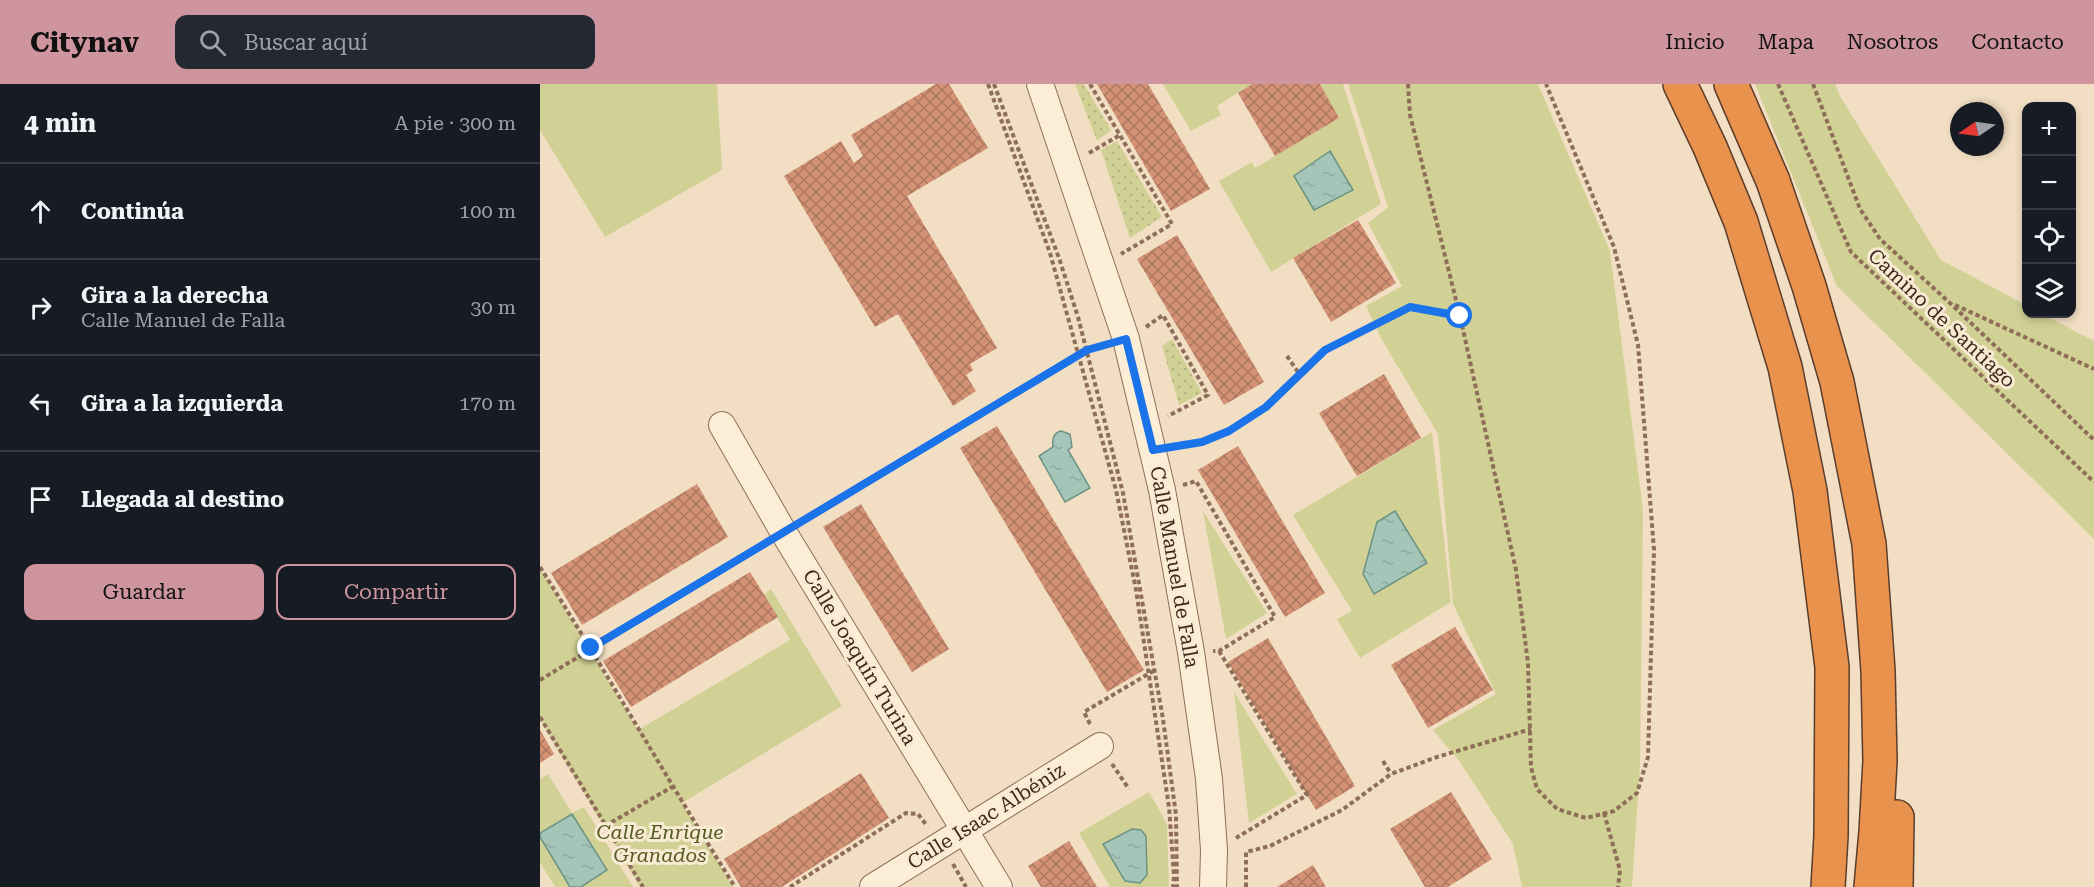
<!DOCTYPE html>
<html lang="es">
<meta charset="utf-8">
<style>
:root{--surface:#171b24;--page:#242831;--text:#f1f3f6;--muted:#9ea1a6;--line:#363941;--accent:#ce959e}
body{margin:0;font-family:"Roboto Serif",serif;background:var(--page);color:var(--text)}
.controls{position:absolute;right:18px;top:18px;display:grid;overflow:hidden;border-radius:12px;box-shadow:0 3px 9px #0003}
.controls button{width:54px;height:54px;display:grid;place-items:center;padding:0;border:0;border-bottom:2px solid var(--line);background:var(--surface);color:var(--text);font:30px sans-serif}
.compass{position:absolute;left:1410px;top:18px;width:54px;height:54px;border-radius:50%;background:var(--surface);box-shadow:0 3px 9px #0003;rotate:257deg}
.stop{position:absolute;width:18px;height:18px;margin:-14px;border:4px solid #1a73e8;border-radius:50%;background:#fff}
.stop.end{background:#1a73e8;border-color:#fff;box-shadow:0 2px 6px #0008}
.list{margin:0;padding:0;list-style:none}
h2{display:flex;justify-content:space-between;align-items:center;height:78px;margin:0;padding:0 24px;font-size:26px}
h2 small{font-size:20px;font-weight:400;color:var(--muted)}
.list li{display:grid;grid-template-columns:39px 1fr auto;gap:18px;align-items:center;box-sizing:border-box;height:96px;padding:0 24px;border-top:2px solid var(--line)}
.list b{display:block;font-size:22px;white-space:nowrap}
.list p{margin:0;font-size:20px;white-space:nowrap;color:var(--muted)}
.list em{font-size:20px;font-style:normal;color:var(--muted)}
.actions{display:flex;gap:12px;padding:18px 24px}
.actions a{flex:1;padding:14px 0;border:2px solid var(--accent);border-radius:12px;text-align:center;font-size:21px;color:var(--accent)}
.actions .main{background:var(--accent);color:#111}
.icon{flex:none;width:33px;height:33px;fill:none;stroke:currentColor;stroke-width:2;stroke-linecap:round;stroke-linejoin:round}
.map{position:relative;flex:none;width:1554px;height:803px;overflow:hidden}
header{display:flex;align-items:center;gap:36px;box-sizing:border-box;height:84px;padding:0 30px;background:var(--accent);color:#111}
header strong{font-size:28px}
nav{display:flex;gap:33px;margin-inline-start:auto;font-size:21px}
.search{width:420px;height:54px;background:var(--page);display:flex;align-items:center;gap:15px;box-sizing:border-box;padding:0 21px;border-radius:12px;color:var(--muted);font-size:22px}
main{display:flex}
aside{flex:1;background:var(--surface)}
.map>svg:first-child{display:block}
.grass{fill:url(#grass-dots)}
.green{fill:#d1d196}
.water{fill:url(#water-ripples);stroke:#6b9485;stroke-width:1.5}
.building{fill:url(#building-cross-hatch)}
.lines{fill:none;stroke-linecap:round;stroke-linejoin:round}
.minor-casing{stroke:#8e6e58;stroke-width:28}
.motorway-casing{stroke:#5c3d2c;stroke-width:36}
.path{stroke:#8e6e58;stroke-width:4;stroke-dasharray:4.5 3;stroke-linecap:butt}
.minor{stroke:#fcedd7;stroke-width:26}
.motorway{stroke:#e8924d;stroke-width:33}
.route{stroke:#1a73e8;stroke-width:8}
.labels{text-anchor:middle;stroke-width:6;stroke-linejoin:round;paint-order:stroke}
.street-label{font-size:20px;fill:#3d291d;stroke:#f9ead3}
.park-label{font-size:20px;font-style:italic;fill:#535b22;stroke:#f9ead3}
</style>
<header>
<strong>Citynav</strong>
<div class="search"><svg class="icon" aria-label="search" viewBox="0 0 24 24"><circle cx="10" cy="10" r="6"/><path d="M15 15l6 6"/></svg>Buscar aquí</div>
<nav><a>Inicio</a><a>Mapa</a><a>Nosotros</a><a>Contacto</a></nav>
</header>
<main>
<aside>
<h2>4 min<small>A pie · 300 m</small></h2>
<ul class="list">
<li><svg class="icon" aria-label="ahead" viewBox="0 0 24 24"><path d="M12 20V5M6 11l6-6 6 6"/></svg><div><b>Continúa</b></div><em>100 m</em></li>
<li><svg class="icon" aria-label="right" viewBox="0 0 24 24"><path d="M7 20v-9h11M14 6l5 5-5 5"/></svg><div><b>Gira a la derecha</b><p>Calle Manuel de Falla</p></div><em>30 m</em></li>
<li><svg class="icon" aria-label="left" viewBox="0 0 24 24"><path d="M17 20v-9H6M10 6l-5 5 5 5"/></svg><div><b>Gira a la izquierda</b></div><em>170 m</em></li>
<li><svg class="icon" aria-label="arrive" viewBox="0 0 24 24"><path d="M6 21V4h12l-3 4 3 4H6"/></svg><div><b>Llegada al destino</b></div></li>
</ul>
<div class="actions"><a class="main">Guardar</a><a>Compartir</a></div>
</aside>
<div class="map">
<svg width="1554" height="803" viewBox="0 0 1554 803">
<defs>
<pattern id="grass-dots" width="8" height="8" patternUnits="userSpaceOnUse" patternTransform="scale(1.5)"><rect width="8" height="8" fill="#d1d196"/><path d="M2 2h.1M6 6h.1" fill="none" stroke="#b4b381" stroke-width="1.8" stroke-linecap="round"/></pattern>
<pattern id="water-ripples" width="26" height="14" patternUnits="userSpaceOnUse" patternTransform="scale(1.5)"><rect width="26" height="14" fill="#a5c5b8"/><path d="M2 4q2-2 4 0t4 0M15 11q2-2 4 0t4 0" fill="none" stroke="#8fa99e"/></pattern>
<pattern id="building-cross-hatch" width="8" height="8" patternUnits="userSpaceOnUse" patternTransform="scale(1.5)"><rect width="8" height="8" fill="#d39275"/><path d="M0 0l8 8M0 8l8-8" fill="none" stroke="#ac775f"/></pattern>
</defs>
<rect width="100%" height="100%" fill="#f2dfc3"/>
<g class="grass">
<path d="M535,0H544L571,46L557,57Z"/>
<path d="M577,57L622,133L590,154L561,66Z"/>
<path d="M632,255L662,309L639,321L622,262Z"/>
</g>
<g class="green">
<path d="M0,0H177L182,86L65,153L0,46Z"/>
<path d="M623,0H712L677,22L681,31L651,47Z"/>
<path d="M780,0H803L841,120L731,188L679,97L712,78L715,84L799,34Z"/>
<path d="M808,0H998L1070,167L1103,426L1100,682L1092,803H982L973,760L920,678L893,646L956,610L913,520L898,350L842,256L826,222L862,202L828,139L848,123Z"/>
<path d="M1215,0H1295L1300,12L1401,176L1486,221V230H1502L1554,257V455L1297,202Z"/>
<path d="M892,348L911,518L820,574L797,535L812,527L753,431Z"/>
<path d="M663,427L727,529L686,555Z"/>
<path d="M0,483L98,646L250,556L224,510L231,505L302,622L142,719L193,803H100L0,635Z"/>
<path d="M694,608L757,710L709,739Z"/>
<path d="M8,690L32,729L44,723L93,803H15L0,778V695Z"/>
<path d="M609,708L627,740L629,803H570L539,749Z"/>
</g>
<g class="water">
<path d="M790,67L813,106L774,126L754,92Z"/>
<path d="M521,347L530,350L532,363L528,366L550,404L525,418L499,372L513,363C512,356 513,349 521,347Z"/>
<path d="M855,427L887,479L834,510L823,490L837,438Z"/>
<path d="M32,730L67,786L41,803H30L0,753V749Z"/>
<path d="M592,745L601,746L606,752L607,791L600,799L585,797L563,760Z"/>
</g>
<g class="building">
<path d="M396,0H409L448,64L367,112L457,264L430,280L433,286L426,291L436,307L413,322L358,230L335,243L244,92L301,57L314,79L323,72L311,51Z"/>
<path d="M557,0H608L670,105L631,127Z"/>
<path d="M712,0H780L799,34L735,72L698,9Z"/>
<path d="M818,136L856,199L791,238L753,174Z"/>
<path d="M637,151L724,298L684,321L597,175Z"/>
<path d="M844,290L881,354L817,392L779,329Z"/>
<path d="M457,342L604,586L567,608L420,364Z"/>
<path d="M698,362L785,509L745,533L658,386Z"/>
<path d="M157,400L188,453L42,541L11,489Z"/>
<path d="M321,420L409,565L372,588L283,443Z"/>
<path d="M210,488L238,533L91,623L63,577Z"/>
<path d="M915,543L953,606L888,644L851,581Z"/>
<path d="M728,554L815,702L776,726L688,578Z"/>
<path d="M0,646L14,670L0,679Z"/>
<path d="M321,689L349,734L242,803H201L184,775Z"/>
<path d="M911,708L952,775L908,803H885L850,745Z"/>
<path d="M529,757L557,803H501L488,782Z"/>
<path d="M773,781L786,803H737Z"/>
</g>
<g class="lines">
<g class="minor-casing">
<g id="minor">
<path d="M500,0L586,255L622,406L651,568L669,695L674,766L673,803"/>
<path d="M182,341L244,449L459,803"/>
<path d="M333,803L560,662"/>
</g>
</g>
<g class="motorway-casing">
<g id="motorway">
<path d="M1140,0L1170,63L1201,138L1245,283L1270,407L1292,583L1291,752L1288,803"/>
<path d="M1191,0L1233,97L1269,202L1297,298L1329,460L1338,587L1340,677L1336,748L1331,803"/>
<path d="M1356,803L1357,733"/>
</g>
</g>
<g class="path">
<path d="M448,0L510,169L576,406L596,506L629,723L634,791L633,803"/>
<path d="M454,0L519,174L538,233L583,409L623,635L636,731L637,803"/>
<path d="M550,0L632,140L581,170"/>
<path d="M868,0L870,31L920,232L976,486L988,579L991,683L997,705L1017,725L1046,734L1074,727L1097,709L1108,673L1114,466L1098,261L1074,163L1006,0"/>
<path d="M1238,0L1311,168L1554,398"/>
<path d="M1273,0L1320,125L1340,155L1411,220L1554,356"/>
<path d="M549,69L580,51"/>
<path d="M1415,221L1554,285"/>
<path d="M606,243L623,231L668,311L628,332"/>
<path d="M747,272L760,291"/>
<path d="M635,363L662,359L689,347L726,323L785,266L870,223L920,232"/>
<path d="M643,401L656,397L735,533L679,567H673"/>
<path d="M263,438L547,266L564,261"/>
<path d="M0,483C67,589 128,697 195,803"/>
<path d="M679,567L767,711L696,754"/>
<path d="M0,596L223,462"/>
<path d="M0,633L103,803"/>
<path d="M550,640L544,628L615,586"/>
<path d="M843,677L851,690"/>
<path d="M572,680L589,705"/>
<path d="M1064,729L1080,786L1078,803"/>
<path d="M65,742L132,703"/>
<path d="M413,780L426,803"/>
<path d="M250,803L366,729L378,730L387,742"/>
<path d="M706,803V768L730,762L802,726L851,690L897,673L991,645"/>
</g>
<use href="#minor" class="minor"/>
<use href="#motorway" class="motorway"/>
</g>
<g class="lines">
<path class="route" d="M51,564L547,266L586,255L613,366L662,358L689,347L726,323L785,266L870,223L920,232"/>
</g>
<g class="labels">
<g class="street-label">
<text transform="translate(1402 234) rotate(43)" y="7">Camino de Santiago</text>
<text transform="translate(635 483) rotate(80)" y="7">Calle Manuel de Falla</text>
<text transform="translate(320 573) rotate(59)" y="7">Calle Joaquín Turina</text>
<text transform="translate(446 732) rotate(-32)" y="7">Calle Isaac Albéniz</text>
</g>
<g class="park-label">
<text x="120" y="755">Calle Enrique<tspan x="120" dy="23">Granados</tspan></text>
</g>
</g>
</svg>
<div class="controls">
<button>+</button>
<button>−</button>
<button><svg class="icon" aria-label="locate" viewBox="0 0 24 24"><circle cx="12" cy="12" r="6"/><path d="M12 2v4M12 18v4M2 12h4M18 12h4"/></svg></button>
<button><svg class="icon" aria-label="layers" viewBox="0 0 24 24"><path d="M12 4l9 5-9 5-9-5zM3 14l9 5 9-5"/></svg></button>
</div>
<svg class="compass" viewBox="-18 -18 36 36"><path d="M0-13l5 13h-10z" fill="#e53935"/><path d="M0 13l5-13h-10z" fill="#9ea1a6"/></svg>
<div class="stop" style="left:920px;top:232px"></div>
<div class="stop end" style="left:51px;top:564px"></div>
</div>
</main>
